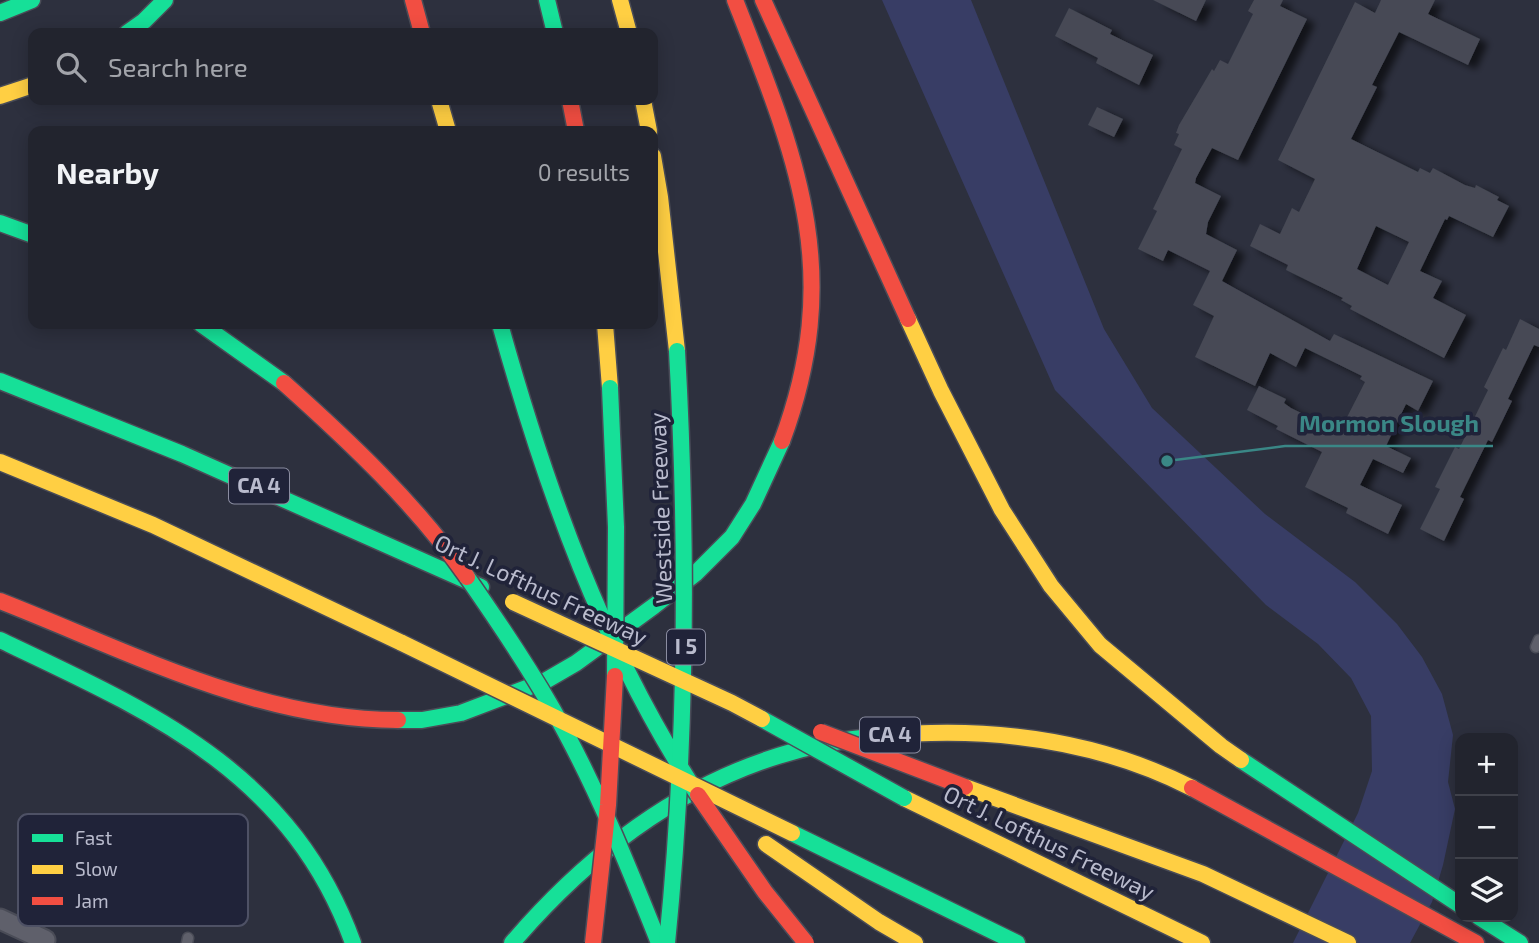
<!DOCTYPE html>
<meta charset="utf-8">
<style>
:root{--surface:#22242e;--page:#2e303a;--text:#f1f3f6;--muted:#a2a4aa;--line:#3f414a}
body{margin:0;font-family:"Exo 2",sans-serif;background:var(--page);color:var(--text)}
.controls{position:absolute;right:21px;bottom:21px;display:grid;overflow:hidden;border-radius:14px;box-shadow:0 4px 18px #0003}
.controls button{width:63px;height:63px;display:grid;place-items:center;padding:0;border:0;border-bottom:2px solid var(--line);background:var(--surface);color:var(--text);font:35px sans-serif}
.list{margin:0;padding:0;list-style:none}
h2{display:flex;justify-content:space-between;align-items:center;height:91px;margin:0;padding:0 28px;font-size:30px}
h2 small{font-size:23px;font-weight:400;color:var(--muted)}
.icon{flex:none;width:38px;height:38px;fill:none;stroke:currentColor;stroke-width:2;stroke-linecap:round;stroke-linejoin:round}
.map{position:relative;flex:none;width:1539px;height:943px;overflow:hidden}
.search{position:absolute;background:var(--surface);box-shadow:0 4px 18px #0003;left:28px;top:28px;width:630px;height:77px;display:flex;align-items:center;gap:18px;box-sizing:border-box;padding:0 24px;border-radius:14px;color:var(--muted);font-size:26px}
.panel{position:absolute;background:var(--surface);box-shadow:0 4px 18px #0003;left:28px;top:126px;width:630px;height:203px;border-radius:14px}
.map>svg:first-child{display:block}
.water{fill:#383d65}
.building{fill:#464954;fill-rule:evenodd;filter:url(#shadow)}
.lines{fill:none;stroke-linecap:round;stroke-linejoin:round}
.lane-casing{stroke:#4a4c57;stroke-width:13}
.street-casing{stroke:#4a4c57;stroke-width:23}
.fast-casing{stroke:#4a4c57;stroke-width:19}
.slow-casing{stroke:#4a4c57;stroke-width:19}
.jam-casing{stroke:#4a4c57;stroke-width:19}
.lane{stroke:#5f606b;stroke-width:10}
.street{stroke:#5f606b;stroke-width:19}
.fast{stroke:#16e098;stroke-width:16}
.slow{stroke:#ffcf43;stroke-width:16}
.jam{stroke:#f24e42;stroke-width:16}
.fast-bridge-casing{stroke:#4a4c59;stroke-width:19;stroke-linecap:butt}
.slow-bridge-casing{stroke:#4a4c59;stroke-width:19;stroke-linecap:butt}
.jam-bridge-casing{stroke:#4a4c59;stroke-width:19;stroke-linecap:butt}
.fast-bridge{stroke:#16e098;stroke-width:16}
.slow-bridge{stroke:#ffcf43;stroke-width:16}
.jam-bridge{stroke:#f24e42;stroke-width:16}
.labels{text-anchor:middle;stroke-width:7;stroke-linejoin:round;paint-order:stroke}
.shield{fill:#202339;stroke:#8b8da1;stroke-width:2}
.shield-label{font-size:21px;font-weight:bold;fill:#b9bbcd}
.street-label{font-size:23px;fill:#b9bbcd;stroke:#202339}
.key{fill:#202339;stroke:#4e5165;stroke-width:2}
.key-label{font-size:19px;fill:#b9bbcd}
.leader{fill:none;stroke:#3a8786;stroke-width:2.5}
.callout-dot{fill:#3a8786;stroke:#202339;stroke-width:2.5}
.callout-label{font-size:24px;text-anchor:middle;font-weight:bold;fill:#3a8786;stroke:#202339;stroke-width:7;stroke-linejoin:round;paint-order:stroke}
</style>
<div class="map">
<svg width="1539" height="943" viewBox="0 0 1539 943">
<defs>
<filter id="shadow"><feDropShadow dx="8" dy="4.5" stdDeviation="3.5" flood-color="#0009"/></filter>
</defs>
<rect width="100%" height="100%" fill="#2d303e"/>
<path class="water" d="M882,0H971L1104,329L1152,408L1265,514L1355,582L1397,624L1422,657L1442,694L1453,735L1448,782L1455,809L1443,865L1432,902L1410,943H1293L1358,813L1372,771L1371,716L1351,678L1318,644L1266,605L1055,390Z"/>
<g class="building">
<path d="M1153,0H1206L1196,21Z"/>
<path d="M1254,0H1283L1280,6L1307,19L1238,160L1212,148L1196,178L1195,183L1221,196L1208,222L1206,234L1237,250L1222,281L1330,341L1334,334L1433,381L1418,411L1406,404L1386,446L1411,458L1403,473L1373,459L1360,485L1402,505L1388,534L1346,513L1348,508L1305,487L1322,452L1276,429L1278,426L1247,410L1259,386L1286,399L1284,403L1291,408L1330,427L1334,420L1343,425L1365,382L1360,379L1362,376L1305,348L1296,367L1270,353L1255,386L1195,357L1214,316L1193,305L1210,271L1168,250L1163,261L1138,249L1157,211L1153,209L1182,149L1174,145L1179,134L1176,133L1179,125L1212,69L1214,71L1220,60L1228,64L1253,14L1248,11Z"/>
<path d="M1381,0H1435L1428,14L1480,39L1468,65L1399,32L1372,85L1377,87L1351,139L1418,172L1420,168L1430,173L1433,168L1465,185L1475,188L1476,185L1499,197L1497,200L1509,206L1493,237L1449,216L1447,220L1445,219L1420,271L1442,281L1433,298L1466,315L1444,358L1350,309L1352,306L1341,300L1343,298L1286,270L1288,265L1250,246L1260,224L1280,234L1292,208L1299,212L1315,179L1278,160L1355,2L1375,13ZM1376,226L1409,242L1388,285L1357,269Z"/>
<path d="M1069,8L1112,30L1110,34L1153,55L1139,85L1096,63L1098,58L1055,36Z"/>
<path d="M1097,107L1123,119L1114,137L1088,125Z"/>
<path d="M1520,319L1539,329V347L1534,345L1508,399L1512,401L1492,442L1488,440L1460,497L1464,499L1444,541L1420,529L1440,489L1435,487L1455,447L1459,449L1488,390L1484,387L1503,348L1506,350Z"/>
</g>
<g class="lines">
<g class="lane-casing">
<g id="lane">
<path d="M1536,647L1539,640"/>
<path d="M187,943L188,938"/>
</g>
</g>
<g class="street-casing">
<path id="street" d="M0,919L45,940L44,943"/>
</g>
<g class="fast-casing">
<g id="fast">
<path d="M547,0L555,33"/>
<path d="M0,13L32,0"/>
<path d="M127,33L144,21L165,0"/>
<path d="M0,223L33,235"/>
<path d="M201,324L284,383"/>
<path d="M0,381L182,454L481,587"/>
<path d="M0,640C152,712 291,772 353,943"/>
<path d="M398,720H422L461,713L545,681L576,663L654,606L695,574L732,537L753,504L782,441"/>
<path d="M1241,760L1460,905"/>
<path d="M792,833L1017,943"/>
<path d="M1479,917L1520,943"/>
<path d="M512,943C609,830 730,748 881,736"/>
</g>
</g>
<g class="slow-casing">
<g id="slow">
<path d="M620,0L629,33"/>
<path d="M0,96L33,85"/>
<path d="M439,100L448,131"/>
<path d="M643,100L649,131"/>
<path d="M653,156L660,197L677,351"/>
<path d="M908,319L941,391L1002,510L1051,586L1100,645L1221,746L1241,760"/>
<path d="M605,324L610,388"/>
<path d="M0,462L153,525L402,643"/>
<path d="M881,736C989,726 1095,739 1192,788"/>
<path d="M965,787L1203,874L1348,943"/>
<path d="M904,798L1202,943"/>
<path d="M766,844L879,922L915,943"/>
</g>
</g>
<g class="jam-casing">
<g id="jam">
<path d="M413,0L422,33"/>
<path d="M735,0C797,159 845,271 782,441"/>
<path d="M763,0L908,319"/>
<path d="M570,100L576,131"/>
<path d="M0,601C128,651 258,720 398,720"/>
<path d="M1192,788L1476,943"/>
</g>
</g>
<use href="#lane" class="lane"/>
<use href="#street" class="street"/>
<use href="#fast" class="fast"/>
<use href="#slow" class="slow"/>
<use href="#jam" class="jam"/>
<g class="fast-bridge-casing">
<g id="fast-bridge">
<path d="M500,324C546,489 603,650 698,795"/>
<path d="M610,388L616,527L615,676"/>
<path d="M467,577C497,620 526,663 552,708C595,783 627,863 659,943"/>
<path d="M762,719L904,798"/>
<path d="M667,943C687,745 688,549 677,351"/>
</g>
</g>
<g class="slow-bridge-casing">
<g id="slow-bridge">
<path d="M513,602L732,703L762,719"/>
<path d="M402,643L792,833"/>
</g>
</g>
<g class="jam-bridge-casing">
<g id="jam-bridge">
<path d="M284,383C350,442 416,504 467,577"/>
<path d="M821,732L965,787"/>
<path d="M698,795L765,892L806,943"/>
<path d="M593,943L608,805L615,676"/>
</g>
</g>
<use href="#fast-bridge" class="fast-bridge"/>
<use href="#slow-bridge" class="slow-bridge"/>
<use href="#jam-bridge" class="jam-bridge"/>
</g>
<g class="labels">
<g class="shield">
<rect x="229" y="468.5" width="60" height="35" rx="5"/>
<rect x="667" y="629.5" width="38" height="35" rx="5"/>
<rect x="860" y="717.5" width="60" height="35" rx="5"/>
</g>
<g class="shield-label">
<text x="259" y="493">CA 4</text>
<text x="686" y="654">I 5</text>
<text x="890" y="742">CA 4</text>
</g>
<g class="street-label">
<text transform="translate(661 508) rotate(-92)" y="8">Westside Freeway</text>
<text transform="translate(541 590) rotate(25)" y="8">Ort J. Lofthus Freeway</text>
<text transform="translate(1049 843) rotate(26)" y="8">Ort J. Lofthus Freeway</text>
</g>
</g>
<rect x="18" y="814" width="230" height="112" rx="10" class="key"/>
<rect x="32" y="834" width="31" height="8" fill="#16e098"/>
<rect x="32" y="865" width="31" height="9" fill="#ffcf43"/>
<rect x="32" y="897" width="31" height="8" fill="#f24e42"/>
<g class="key-label">
<text x="75" y="845">Fast</text>
<text x="75" y="876">Slow</text>
<text x="75" y="908">Jam</text>
</g>
<path class="leader" d="M1167 461L1285 446H1493"/>
<circle class="callout-dot" cx="1167" cy="461" r="7"/>
<g class="callout-label">
<text x="1389" y="432">Mormon Slough</text>
</g>
</svg>
<div class="controls">
<button>+</button>
<button>−</button>
<button><svg class="icon" aria-label="layers" viewBox="0 0 24 24"><path d="M12 4l9 5-9 5-9-5zM3 14l9 5 9-5"/></svg></button>
</div>
<div class="search"><svg class="icon" aria-label="search" viewBox="0 0 24 24"><circle cx="10" cy="10" r="6"/><path d="M15 15l6 6"/></svg>Search here</div>
<section class="panel">
<h2>Nearby<small>0 results</small></h2>
<ul class="list">
</ul>
</section>
</div>
